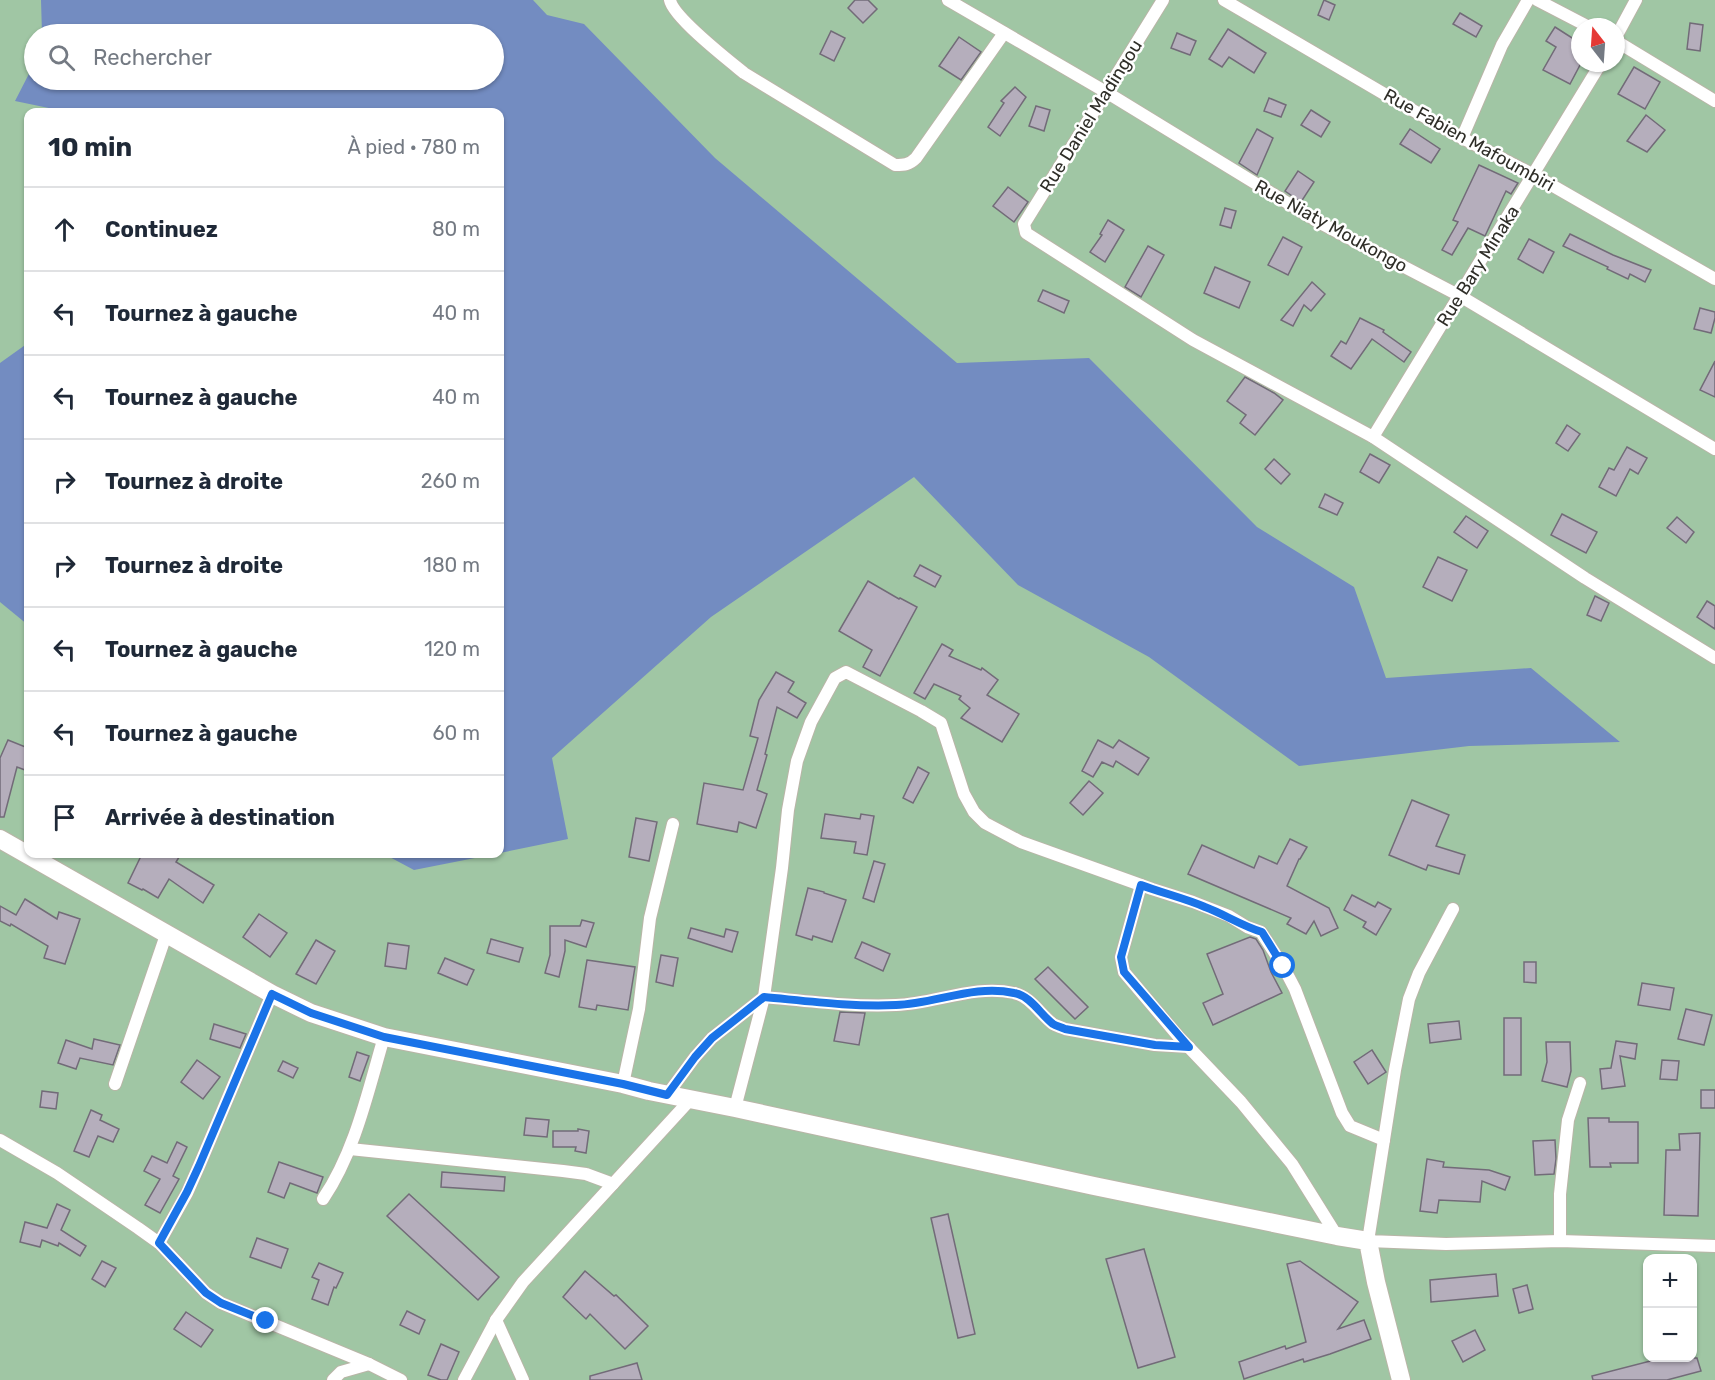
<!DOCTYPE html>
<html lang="fr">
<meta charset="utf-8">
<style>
:root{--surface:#fff;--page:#f2f2f3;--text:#1f2937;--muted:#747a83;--line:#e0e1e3}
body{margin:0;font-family:Rubik,sans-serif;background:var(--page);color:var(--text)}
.controls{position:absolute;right:18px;bottom:18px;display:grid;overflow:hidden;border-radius:12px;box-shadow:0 2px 4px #0004}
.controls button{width:54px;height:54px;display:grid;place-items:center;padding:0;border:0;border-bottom:2px solid var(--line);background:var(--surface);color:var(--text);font:30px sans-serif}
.compass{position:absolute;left:1571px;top:18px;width:54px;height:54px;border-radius:50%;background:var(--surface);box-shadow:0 2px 4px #0004;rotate:343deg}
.stop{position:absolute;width:18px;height:18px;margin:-14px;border:4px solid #1a73e8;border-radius:50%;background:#fff}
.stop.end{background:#1a73e8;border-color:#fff;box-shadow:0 2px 6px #0008}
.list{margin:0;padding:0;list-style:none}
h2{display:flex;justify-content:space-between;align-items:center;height:78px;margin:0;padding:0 24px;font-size:26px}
h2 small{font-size:20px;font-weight:400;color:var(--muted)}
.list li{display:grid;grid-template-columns:39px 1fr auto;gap:18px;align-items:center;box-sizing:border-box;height:84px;padding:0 24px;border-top:2px solid var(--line)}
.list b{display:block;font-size:22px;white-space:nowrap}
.list em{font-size:20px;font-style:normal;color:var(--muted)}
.icon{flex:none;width:33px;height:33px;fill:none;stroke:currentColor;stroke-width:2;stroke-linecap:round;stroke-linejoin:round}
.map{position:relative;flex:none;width:1715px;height:1380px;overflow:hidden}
.search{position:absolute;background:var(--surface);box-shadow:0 2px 4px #0004;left:24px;top:24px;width:480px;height:66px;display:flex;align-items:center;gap:15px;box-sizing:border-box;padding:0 21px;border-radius:33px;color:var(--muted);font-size:22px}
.panel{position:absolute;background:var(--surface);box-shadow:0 2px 4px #0004;left:24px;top:108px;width:480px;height:750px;border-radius:12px}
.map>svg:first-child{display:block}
.green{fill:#a0c6a4;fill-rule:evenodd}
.water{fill:#738cc1}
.building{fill:#b5aebc;stroke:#726b78;stroke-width:1.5}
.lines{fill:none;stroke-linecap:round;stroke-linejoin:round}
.street-casing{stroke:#b9b5a7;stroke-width:14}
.secondary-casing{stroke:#b9b5a7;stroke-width:20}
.street{stroke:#fff;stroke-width:12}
.secondary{stroke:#fff;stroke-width:18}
.route{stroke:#1a73e8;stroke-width:8}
.labels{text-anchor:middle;stroke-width:5;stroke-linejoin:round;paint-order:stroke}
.street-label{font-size:18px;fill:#2f2e28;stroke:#fff}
</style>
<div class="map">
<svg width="1715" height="1380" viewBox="0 0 1715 1380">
<rect width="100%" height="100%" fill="#efebdc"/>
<path class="green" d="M0,0H1715V1380H0ZM1580,27H1616V63H1580ZM34,34H494V80H34ZM28,112H500V854H28ZM1648,1258H1692V1358H1648Z"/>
<g class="water">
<path d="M41,0H533L547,15L584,24L715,158L957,363L1089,358L1257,527L1354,587L1386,678L1531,668L1620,742L1469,746L1299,766L1149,657L1018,585L914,477L711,617L552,758L568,839L500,853V112H68L15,101L34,64V80H494V34H42Z"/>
<path d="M28,343V625L0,602V363Z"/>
<path d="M384,854H495L414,870Z"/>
</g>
<g class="building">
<path d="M855,0H868L877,9L863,23L848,8Z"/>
<path d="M1324,0L1335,5L1329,20L1318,15Z"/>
<path d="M1460,13L1482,26L1476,37L1453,24Z"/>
<path d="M1690,23L1703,25L1700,51L1687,49Z"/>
<path d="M1555,27L1580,43V65L1570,84L1543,70L1556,47L1546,41Z"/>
<path d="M1228,29L1266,53L1254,73L1229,57L1222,67L1209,59Z"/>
<path d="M831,31L845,38L834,61L820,54Z"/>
<path d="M1177,33L1196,41L1190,55L1171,48Z"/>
<path d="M959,37L981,52L961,80L939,66Z"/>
<path d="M1634,67L1660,82L1645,109L1618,94Z"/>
<path d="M1015,87L1026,97L1000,136L988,127L1004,103L1001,101Z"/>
<path d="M1269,98L1286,105L1281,117L1264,111Z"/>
<path d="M1036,106L1050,110L1044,131L1029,126Z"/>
<path d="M1311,110L1330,122L1321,137L1301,125Z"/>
<path d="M1646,115L1665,130L1647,152L1627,141Z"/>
<path d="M1257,129L1273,138L1257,175L1239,163Z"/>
<path d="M1410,129L1440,149L1431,163L1400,144Z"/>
<path d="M1479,165L1518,183L1511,194L1506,191L1485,236L1468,228L1452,255L1442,250L1458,222L1453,220Z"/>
<path d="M1298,171L1314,182L1301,202L1285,191Z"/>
<path d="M1008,187L1028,202L1014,222L993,206Z"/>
<path d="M1225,208L1236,211L1231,228L1220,225Z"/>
<path d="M1108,220L1124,230L1105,262L1090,252L1102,235L1100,234Z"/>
<path d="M1570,234L1613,255L1651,270L1645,282L1630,274L1628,279L1607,269L1608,267L1563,246Z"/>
<path d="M1283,237L1302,247L1288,275L1268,265Z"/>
<path d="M1529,239L1554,252L1543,273L1518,259Z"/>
<path d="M1148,246L1164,255L1141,297L1125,287Z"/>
<path d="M1215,267L1250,282L1239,308L1204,293Z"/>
<path d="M1312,282L1325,294L1311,311L1304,305L1293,326L1281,320Z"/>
<path d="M1043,290L1069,301L1064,313L1038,301Z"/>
<path d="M1700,308L1715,312V318L1711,333L1694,329Z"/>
<path d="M1360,318L1384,330L1383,332L1411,352L1404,362L1372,339L1351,369L1331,356L1341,341L1346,344Z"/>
<path d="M1715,361V397L1700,390Z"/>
<path d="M1245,377L1274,393L1283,400L1255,435L1240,423L1246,415L1227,401Z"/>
<path d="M1567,425L1580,434L1568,451L1556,443Z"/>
<path d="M1627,447L1647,458L1638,474L1630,469L1616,496L1599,487L1609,468L1614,470Z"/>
<path d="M1370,454L1390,465L1379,483L1360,472Z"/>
<path d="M1274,459L1290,474L1281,484L1265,469Z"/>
<path d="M1325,494L1343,503L1337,515L1319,507Z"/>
<path d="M1562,514L1597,532L1586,553L1551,535Z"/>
<path d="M1466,516L1488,531L1477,548L1454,532Z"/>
<path d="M1677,517L1694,532L1686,543L1667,528Z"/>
<path d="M1438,557L1467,570L1452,601L1423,587Z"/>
<path d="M920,565L941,576L935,587L914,576Z"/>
<path d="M868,581L899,599L900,598L917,607L880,676L863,667L872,650L839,631Z"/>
<path d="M1595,596L1609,603L1601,621L1587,615Z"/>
<path d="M1707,601L1715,606V629L1697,617Z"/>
<path d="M942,644L953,650L949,656L981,670L982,668L998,680L987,695L1019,714L1002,742L961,718L970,708L959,699L961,696L934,684L925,699L914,693Z"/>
<path d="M776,672L794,682L788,692L806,703L797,718L777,707L765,754L767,755L757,790L767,794L756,828L739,822L737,832L697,824L704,783L743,790L758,738L750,736L759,700Z"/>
<path d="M8,740L28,748V762L25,770L17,767L4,817H0V758Z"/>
<path d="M1098,740L1113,748L1119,740L1149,758L1138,775L1116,761L1113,767L1102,762L1093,777L1082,771Z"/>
<path d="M918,767L929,773L913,803L903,798Z"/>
<path d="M1089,781L1103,793L1083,815L1070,803Z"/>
<path d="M1412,800L1449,815L1436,846L1465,855L1459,874L1428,865L1426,870L1389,855Z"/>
<path d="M825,814L860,819L861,814L874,816L867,855L854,853L856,842L821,838Z"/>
<path d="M636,818L657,822L649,861L629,857Z"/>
<path d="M1290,839L1307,847L1300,859H1299L1287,886L1329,908L1338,928L1321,936L1314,921L1306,934L1287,924L1291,918L1188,874L1202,845L1254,868L1259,856L1277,864Z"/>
<path d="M142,854H181L176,862L214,885L203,903L169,879L158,898L143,889L142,890L128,883Z"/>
<path d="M874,861L885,864L874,902L863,898Z"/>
<path d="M808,888L824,892V893L846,900L832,942L813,936L812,940L796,935Z"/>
<path d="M1352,895L1375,907L1378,902L1391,909L1376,935L1363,927L1366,922L1344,910Z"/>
<path d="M25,899L57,919L59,912L80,919L65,964L44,958L48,946L11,924L10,926L0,921V906L16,915Z"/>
<path d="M259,914L287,933L270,957L243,937Z"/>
<path d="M582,920L594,923L586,947L565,940V951L559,977L545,973L550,955V926H580Z"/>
<path d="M691,928L724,937L726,929L738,932L732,952L688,938Z"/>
<path d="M1250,937L1256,939L1263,950L1271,972L1282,993L1213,1025L1203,1003L1223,994L1207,954Z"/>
<path d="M491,939L523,948L519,962L487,953Z"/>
<path d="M316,940L335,951L316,984L296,974Z"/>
<path d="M862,942L890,954L883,971L855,958Z"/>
<path d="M388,943L409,946L406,969L385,966Z"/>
<path d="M661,955L678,958L673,986L656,982Z"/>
<path d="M445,958L474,970L467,985L438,973Z"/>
<path d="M587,960L635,967L628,1010L597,1005L596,1010L579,1007Z"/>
<path d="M1524,962H1536V983L1524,982Z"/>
<path d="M1048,967L1088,1007L1075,1019L1035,979Z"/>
<path d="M1642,983L1674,988L1670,1010L1638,1005Z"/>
<path d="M1686,1009L1712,1015L1704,1045L1678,1039Z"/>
<path d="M840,1012L865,1013L859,1045L834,1041Z"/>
<rect x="1504" y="1018" width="17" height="57"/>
<path d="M1459,1021L1461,1039L1430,1043L1428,1024Z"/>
<path d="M214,1024L246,1034L240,1048L210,1039Z"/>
<path d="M94,1039L120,1045L113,1065L80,1058L76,1069L58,1063L66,1040L92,1049Z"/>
<path d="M1616,1041L1637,1044L1635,1059L1620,1056L1625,1086L1602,1089L1600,1069L1611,1068Z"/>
<path d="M1546,1042H1570L1571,1071L1567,1087L1542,1081L1547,1062Z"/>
<path d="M1372,1050L1386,1072L1368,1084L1354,1062Z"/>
<path d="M357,1052L369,1056L360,1081L349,1077Z"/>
<path d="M197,1060L220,1077L203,1099L181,1082Z"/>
<path d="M1662,1060L1679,1061L1677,1080L1660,1079Z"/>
<path d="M283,1061L298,1068L293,1078L278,1071Z"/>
<rect x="1701" y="1090" width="14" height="18"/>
<path d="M42,1091L58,1093L56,1109L40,1107Z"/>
<path d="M91,1110L102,1115L100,1120L119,1129L113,1142L98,1136L89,1157L74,1151Z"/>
<path d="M526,1118L549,1120L547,1137L524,1135Z"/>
<path d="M1588,1118H1609V1122H1638V1163H1610L1611,1167H1590Z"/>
<path d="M578,1129L589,1131L586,1153L575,1151L576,1147H553V1131H578Z"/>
<path d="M1700,1133L1698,1216L1664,1215L1666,1150H1680L1679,1134Z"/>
<path d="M1555,1140L1556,1159L1554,1174L1535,1175L1533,1141Z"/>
<path d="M177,1142L187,1147L173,1176L179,1179L160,1213L145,1205L160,1179L144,1171L152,1156L167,1163Z"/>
<path d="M1427,1159L1444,1162L1443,1167L1489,1170L1510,1177L1505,1190L1482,1181L1480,1202L1439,1200L1437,1213L1420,1211Z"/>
<path d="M279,1162L323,1177L317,1193L290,1183L284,1198L268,1192Z"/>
<path d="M442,1172L505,1177L504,1191L441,1187Z"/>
<path d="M409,1194L499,1277L478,1300L387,1216Z"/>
<path d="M57,1204L70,1210L61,1230L86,1246L80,1256L59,1243L58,1246L42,1240L40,1247L20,1242L25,1222L47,1228Z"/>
<path d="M948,1214L975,1334L958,1338L931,1218Z"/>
<path d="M257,1238L288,1249L281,1268L250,1257Z"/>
<path d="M1144,1249L1175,1357L1138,1368L1106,1259Z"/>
<path d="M102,1261L116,1268L105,1287L92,1279Z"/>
<path d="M1300,1261L1358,1302L1338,1329L1364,1320L1371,1339L1330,1354L1304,1362L1303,1359L1244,1379L1239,1362L1285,1346L1286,1349L1306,1342L1287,1264Z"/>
<path d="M319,1263L343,1273L336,1288L334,1287L328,1305L312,1299L319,1280L312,1277Z"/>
<path d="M585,1271L614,1296L616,1295L648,1326L625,1349L590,1314L586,1319L563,1297Z"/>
<path d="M1496,1274L1498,1296L1431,1302L1430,1280Z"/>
<path d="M1527,1285L1533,1309L1519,1313L1513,1289Z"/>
<path d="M407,1311L425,1320L419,1334L400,1325Z"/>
<path d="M186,1312L213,1330L201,1347L174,1329Z"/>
<path d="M1475,1330L1485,1350L1463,1362L1452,1341Z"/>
<path d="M441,1344L459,1352L447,1380H441L428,1375Z"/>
<path d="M1662,1358H1697L1701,1371L1667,1380H1593L1592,1376Z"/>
<path d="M637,1363L642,1380H590V1376Z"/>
</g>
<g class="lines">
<g class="street-casing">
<g id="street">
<path d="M670,0C673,17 728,60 744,73L895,165C904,165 909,165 916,158L1004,33"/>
<path d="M948,0L1106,92L1322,224L1460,296L1715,449"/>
<path d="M1163,0L1024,224L1026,233L1193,340L1373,437L1585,578L1715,658"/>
<path d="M1224,0L1386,95L1462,138L1534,175L1715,279"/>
<path d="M1537,0L1589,27"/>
<path d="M1616,37L1636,0"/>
<path d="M1616,41L1715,101"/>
<path d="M1462,138L1502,45L1528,0"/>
<path d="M1373,437L1601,63"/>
<path d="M1141,885L1121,957L1124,972L1179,1037L1241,1102L1292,1164L1337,1236"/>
<path d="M1453,909L1419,973L1409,999L1395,1070L1368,1241L1446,1244L1560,1241L1715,1246"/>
<path d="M115,1084L166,935"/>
<path d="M623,1084L639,1009L650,918L673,824"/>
<path d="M667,1095L695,1057L712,1038L764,997C807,1001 852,1007 896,1005C935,1004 974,984 1014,993C1030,996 1040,1014 1053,1024C1056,1026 1061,1027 1065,1029L1155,1045L1189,1047"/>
<path d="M735,1108L764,997L782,868L788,810L797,761L811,722L835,678L846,672L921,711L941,723L964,794L974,812L985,823L1021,842L1152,889L1193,902L1229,916L1247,927L1261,932L1283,966L1295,989L1342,1113L1350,1126L1384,1140"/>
<path d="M0,1140L57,1173L138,1228L159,1243L206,1293L221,1303L369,1364L401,1380"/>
<path d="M350,1149L563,1171L586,1174L613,1184"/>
<path d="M323,1199C355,1152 368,1091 384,1037"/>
<path d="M1560,1241V1194L1568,1120L1580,1083"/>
<path d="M159,1243L187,1193L199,1166L272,994"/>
<path d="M496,1320L523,1380"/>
<path d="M333,1380L341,1372L369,1364"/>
<path d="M464,1380L496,1320L523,1282L690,1100"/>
</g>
</g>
<g class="secondary-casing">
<path id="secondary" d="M0,839L272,994L311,1013L384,1037L623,1084L649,1091L735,1108L1094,1186L1337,1236L1368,1241L1376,1282L1401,1380"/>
</g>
<use href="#street" class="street"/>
<use href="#secondary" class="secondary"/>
</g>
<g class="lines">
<path class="route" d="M266,1321L221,1303L206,1293L159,1243L187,1192L199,1166L272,994L311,1013L384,1037L623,1084L667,1095L695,1057L712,1038L764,997C807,1001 852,1007 896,1005C935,1004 974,984 1014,993C1031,996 1040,1014 1053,1024C1056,1026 1061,1027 1065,1029L1155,1045L1189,1047L1124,972L1121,957L1141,885C1162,893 1184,898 1205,907C1224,914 1242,926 1262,932L1283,966"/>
</g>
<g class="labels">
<g class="street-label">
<text transform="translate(1091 116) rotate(-58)" y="6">Rue Daniel Madingou</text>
<text transform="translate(1469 140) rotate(29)" y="6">Rue Fabien Mafoumbiri</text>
<text transform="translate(1331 226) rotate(29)" y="6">Rue Niaty Moukongo</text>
<text transform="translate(1478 266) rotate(-58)" y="6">Rue Bary Minaka</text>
</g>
</g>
</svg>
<div class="controls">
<button>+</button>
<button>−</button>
</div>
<svg class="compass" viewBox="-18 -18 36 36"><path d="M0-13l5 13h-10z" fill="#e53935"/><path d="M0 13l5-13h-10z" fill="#747a83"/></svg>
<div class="stop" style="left:1283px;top:966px"></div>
<div class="stop end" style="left:266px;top:1321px"></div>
<div class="search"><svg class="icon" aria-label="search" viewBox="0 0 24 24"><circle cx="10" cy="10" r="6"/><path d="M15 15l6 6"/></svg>Rechercher</div>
<section class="panel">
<h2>10 min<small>À pied · 780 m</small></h2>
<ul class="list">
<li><svg class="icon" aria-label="ahead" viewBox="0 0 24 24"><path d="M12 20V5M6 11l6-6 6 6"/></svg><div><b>Continuez</b></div><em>80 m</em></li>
<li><svg class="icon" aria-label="left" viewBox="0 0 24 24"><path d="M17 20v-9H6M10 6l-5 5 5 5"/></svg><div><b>Tournez à gauche</b></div><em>40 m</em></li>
<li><svg class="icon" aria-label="left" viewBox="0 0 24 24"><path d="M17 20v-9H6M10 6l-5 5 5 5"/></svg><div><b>Tournez à gauche</b></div><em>40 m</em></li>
<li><svg class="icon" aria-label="right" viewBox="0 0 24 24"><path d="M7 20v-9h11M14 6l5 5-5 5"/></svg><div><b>Tournez à droite</b></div><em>260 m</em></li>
<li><svg class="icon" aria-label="right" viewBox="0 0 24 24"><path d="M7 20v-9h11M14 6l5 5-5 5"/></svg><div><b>Tournez à droite</b></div><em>180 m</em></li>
<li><svg class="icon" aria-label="left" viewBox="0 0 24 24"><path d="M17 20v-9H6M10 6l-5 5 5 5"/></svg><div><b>Tournez à gauche</b></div><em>120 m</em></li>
<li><svg class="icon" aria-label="left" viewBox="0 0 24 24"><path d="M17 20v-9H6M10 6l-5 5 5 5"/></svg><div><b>Tournez à gauche</b></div><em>60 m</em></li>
<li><svg class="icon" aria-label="arrive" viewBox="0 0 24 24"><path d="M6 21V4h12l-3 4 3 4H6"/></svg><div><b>Arrivée à destination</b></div></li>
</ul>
</section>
</div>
